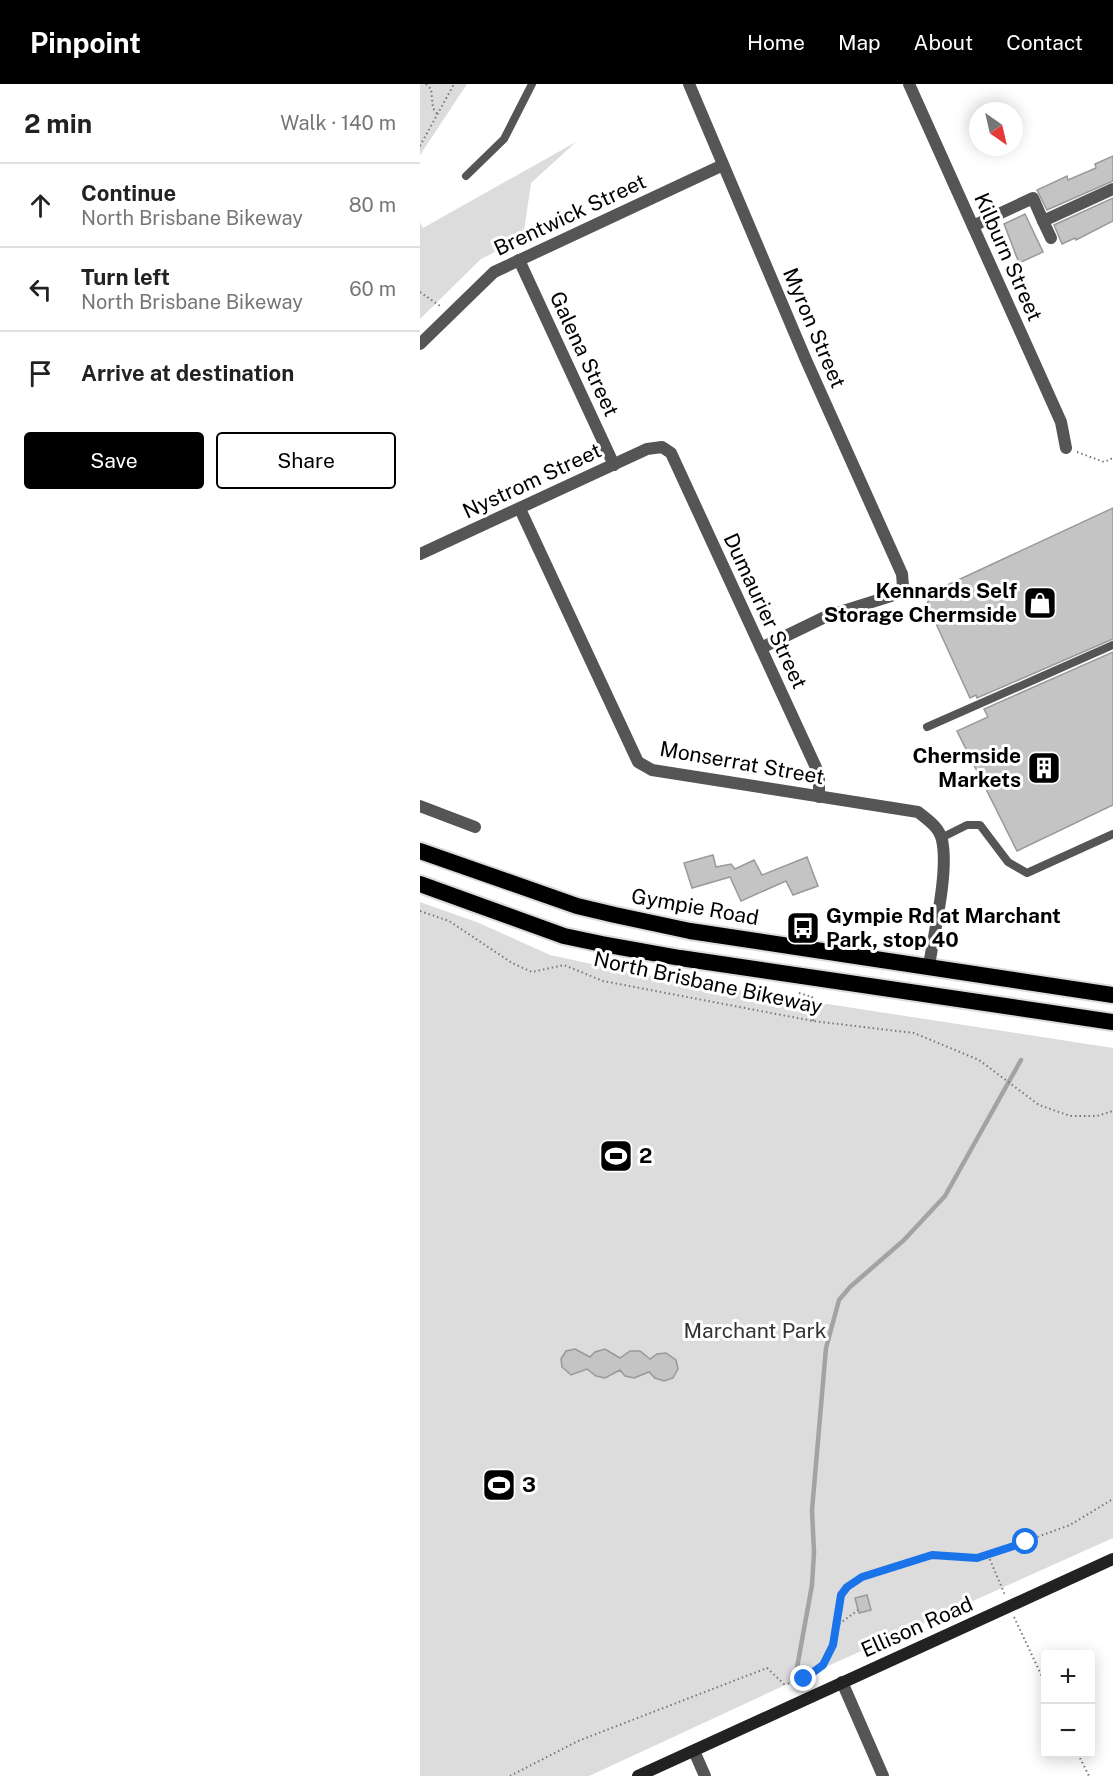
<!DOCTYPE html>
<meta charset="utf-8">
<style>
:root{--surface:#fff;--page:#f6f6f6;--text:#222;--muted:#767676;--line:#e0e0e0;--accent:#000}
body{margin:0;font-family:"Public Sans",sans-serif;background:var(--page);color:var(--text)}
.controls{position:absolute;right:18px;bottom:18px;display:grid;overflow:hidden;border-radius:6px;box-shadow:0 3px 15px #0003}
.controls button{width:54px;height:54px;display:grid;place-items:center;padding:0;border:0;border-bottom:2px solid var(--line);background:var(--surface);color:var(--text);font:30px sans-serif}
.compass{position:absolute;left:549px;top:18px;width:54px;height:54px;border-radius:50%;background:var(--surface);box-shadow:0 3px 15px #0003;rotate:146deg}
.stop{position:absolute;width:18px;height:18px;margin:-14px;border:4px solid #1a73e8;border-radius:50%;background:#fff}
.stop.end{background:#1a73e8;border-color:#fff;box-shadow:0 2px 6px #0008}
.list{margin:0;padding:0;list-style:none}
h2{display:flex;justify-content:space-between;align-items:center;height:78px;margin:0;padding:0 24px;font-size:26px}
h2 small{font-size:20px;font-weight:400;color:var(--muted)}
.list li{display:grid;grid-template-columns:39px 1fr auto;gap:18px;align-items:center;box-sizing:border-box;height:84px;padding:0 24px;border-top:2px solid var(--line)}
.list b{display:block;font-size:22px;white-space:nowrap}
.list p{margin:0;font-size:20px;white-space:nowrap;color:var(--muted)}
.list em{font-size:20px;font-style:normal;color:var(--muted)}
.actions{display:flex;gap:12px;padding:18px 24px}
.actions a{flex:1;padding:14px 0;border:2px solid var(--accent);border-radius:6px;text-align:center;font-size:21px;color:var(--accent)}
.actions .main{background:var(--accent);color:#fff}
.icon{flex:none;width:33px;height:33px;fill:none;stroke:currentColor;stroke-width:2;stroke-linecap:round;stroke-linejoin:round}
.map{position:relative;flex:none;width:693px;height:1692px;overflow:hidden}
header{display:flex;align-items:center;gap:36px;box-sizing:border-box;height:84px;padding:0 30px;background:var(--accent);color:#fff}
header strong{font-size:28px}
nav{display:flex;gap:33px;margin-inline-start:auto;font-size:21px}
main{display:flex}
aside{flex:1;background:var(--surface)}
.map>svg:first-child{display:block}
.green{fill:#dcdcdc}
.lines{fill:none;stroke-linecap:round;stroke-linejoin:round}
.stream{stroke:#a3a3a3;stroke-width:4.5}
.building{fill:#c4c4c4;stroke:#999;stroke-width:1.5}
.trunk-casing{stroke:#dbdbdb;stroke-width:20}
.path{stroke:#777;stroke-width:2;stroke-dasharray:1.5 3;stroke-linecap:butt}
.service{stroke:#555;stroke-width:8}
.minor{stroke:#555;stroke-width:12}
.secondary{stroke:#222;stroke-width:12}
.trunk{stroke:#000;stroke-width:16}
.route{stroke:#1a73e8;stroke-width:8}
.labels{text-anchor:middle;stroke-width:6;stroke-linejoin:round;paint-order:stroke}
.street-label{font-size:21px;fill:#000;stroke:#fff}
.poi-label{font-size:21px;font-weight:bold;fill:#000;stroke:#fff;text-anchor:start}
.park-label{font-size:21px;fill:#333;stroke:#fff}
</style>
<header>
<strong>Pinpoint</strong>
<nav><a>Home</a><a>Map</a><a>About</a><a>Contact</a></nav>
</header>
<main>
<aside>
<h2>2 min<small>Walk · 140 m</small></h2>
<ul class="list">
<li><svg class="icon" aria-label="ahead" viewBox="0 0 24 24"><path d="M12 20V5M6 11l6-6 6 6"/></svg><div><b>Continue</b><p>North Brisbane Bikeway</p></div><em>80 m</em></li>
<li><svg class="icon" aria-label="left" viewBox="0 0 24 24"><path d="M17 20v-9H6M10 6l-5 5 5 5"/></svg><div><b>Turn left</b><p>North Brisbane Bikeway</p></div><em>60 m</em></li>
<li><svg class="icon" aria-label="arrive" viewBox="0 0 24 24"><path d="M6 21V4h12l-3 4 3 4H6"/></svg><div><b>Arrive at destination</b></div></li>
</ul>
<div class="actions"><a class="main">Save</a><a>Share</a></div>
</aside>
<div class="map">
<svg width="693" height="1692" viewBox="0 0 693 1692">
<rect width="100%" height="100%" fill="#fff"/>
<g class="green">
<path d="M0,0H47L0,71Z"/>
<path d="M156,58L111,99L103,154L61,175L0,235V138L3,144Z"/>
<path d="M0,818L59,839L130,871L213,889L362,913L693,964V1454L361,1603L169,1692H0Z"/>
</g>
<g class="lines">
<path class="stream" d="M376,1589L392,1501L394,1468L392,1426L406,1264L419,1216L430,1203L484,1156L525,1112L601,976"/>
</g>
<g class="building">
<path d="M693,72V97L627,126L617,106L647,92L648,96L676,84L675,80Z"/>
<path d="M693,114V137L656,156L655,154L642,160L634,141Z"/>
<path d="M605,130L623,168L599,179L584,140Z"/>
<path d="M693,424V555L557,614L556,611L550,614L507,520L512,508Z"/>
<path d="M693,568V721L597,767L537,647L568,633L564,625Z"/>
<path d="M293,771L296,783L311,780L315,785L334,776L342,791L387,773L398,802L373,811L366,797L321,817L310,793L272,804L264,779Z"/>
<path d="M155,1265L170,1273L175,1268L185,1265L200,1274L210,1267H220L230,1275L237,1270L246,1269L256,1276L258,1285L253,1294L244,1297L235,1294L229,1288L214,1294L205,1292L200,1286L185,1294L176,1292L167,1285L151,1291L142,1283L141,1275L146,1267Z"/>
<path d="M447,1511L451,1526L439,1529L435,1514Z"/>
</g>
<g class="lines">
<g class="trunk-casing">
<g id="trunk">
<path d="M0,767L157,822L195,831L270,847L693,911"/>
<path d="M0,800L144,852L182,860L260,874L693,938"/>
</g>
</g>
<g class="path">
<path d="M6,0L11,5L13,24L18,31"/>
<path d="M0,62L34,0"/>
<path d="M0,208L20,222"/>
<path d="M657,368L684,378L693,374"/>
<path d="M0,827L29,837L92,879L112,888L144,881L183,897L393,937L494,949L559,976L619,1021L650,1032H677L693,1027"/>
<path d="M379,909L392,913L393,937"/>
<path d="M568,1471L585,1511"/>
<path d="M594,1533L626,1601"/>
<path d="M419,1540L438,1526"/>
<path d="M658,1670L669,1692"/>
<path d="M90,1692L158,1657L347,1584L364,1600C402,1598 414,1565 419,1532C420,1522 419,1510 427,1502C438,1492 498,1473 513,1471C532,1470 549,1476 568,1471L650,1441L693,1415"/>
</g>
<g class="service">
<path d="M46,92L84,55L112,0"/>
<path d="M507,643L693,561"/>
<path d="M521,754L547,741H560L588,778L607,789L693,750"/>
</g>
<g class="minor">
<path d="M269,0L386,276L482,490L483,502L471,512L407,532L341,564"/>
<path d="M489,0L641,338L646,364"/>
<path d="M623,137L631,154"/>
<path d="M553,142L613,114L623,137L693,105"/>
<path d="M99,176L194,381"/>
<path d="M0,260L74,188L303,81"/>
<path d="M100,425L218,678L232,686L498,728C508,736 519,743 522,756C529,788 514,848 509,882"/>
<path d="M0,470L227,365L242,363L251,369L399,690V713"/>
<path d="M0,722L55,743"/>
<path d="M422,1598L463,1692"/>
<path d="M274,1667L285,1692"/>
</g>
<path class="secondary" d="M218,1692L693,1475"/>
<use href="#trunk" class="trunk"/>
</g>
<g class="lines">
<path class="route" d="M384,1595L403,1581L413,1561L421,1511L427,1503L442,1493L512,1471L557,1474L606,1458"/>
</g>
<defs>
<g id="shop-square" transform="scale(1.725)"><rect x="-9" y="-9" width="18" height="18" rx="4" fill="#000" stroke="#fff"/><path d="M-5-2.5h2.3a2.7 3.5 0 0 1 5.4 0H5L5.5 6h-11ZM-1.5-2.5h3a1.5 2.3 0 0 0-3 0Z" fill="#fff"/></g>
<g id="building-square" transform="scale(1.725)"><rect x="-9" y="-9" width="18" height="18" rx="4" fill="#000" stroke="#fff"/><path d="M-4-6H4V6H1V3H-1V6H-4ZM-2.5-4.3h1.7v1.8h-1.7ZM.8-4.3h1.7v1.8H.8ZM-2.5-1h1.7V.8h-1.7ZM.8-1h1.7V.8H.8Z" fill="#fff"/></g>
<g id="bus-square" transform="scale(1.725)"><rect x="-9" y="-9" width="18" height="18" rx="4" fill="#000" stroke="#fff"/><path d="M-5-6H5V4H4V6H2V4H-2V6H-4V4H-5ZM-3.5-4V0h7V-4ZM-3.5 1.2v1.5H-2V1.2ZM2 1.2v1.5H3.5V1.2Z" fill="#fff"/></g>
<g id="stadium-square" transform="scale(1.725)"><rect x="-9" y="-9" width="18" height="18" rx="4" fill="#000" stroke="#fff"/><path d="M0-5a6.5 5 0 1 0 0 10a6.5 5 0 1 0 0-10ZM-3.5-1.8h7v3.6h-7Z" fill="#fff"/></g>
</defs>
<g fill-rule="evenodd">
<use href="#shop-square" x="620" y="519"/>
<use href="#building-square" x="624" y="684"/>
<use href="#bus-square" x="383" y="844"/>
<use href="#stadium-square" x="196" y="1072"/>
<use href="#stadium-square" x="79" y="1401"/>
</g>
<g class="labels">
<g class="street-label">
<text transform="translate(150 131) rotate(-25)" y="7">Brentwick Street</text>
<text transform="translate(588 173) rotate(66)" y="7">Kilburn Street</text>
<text transform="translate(394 244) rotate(67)" y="7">Myron Street</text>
<text transform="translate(164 270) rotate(65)" y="7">Galena Street</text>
<text transform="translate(112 397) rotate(-25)" y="7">Nystrom Street</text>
<text transform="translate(345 527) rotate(65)" y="7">Dumaurier Street</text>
<text transform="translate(322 679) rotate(10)" y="7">Monserrat Street</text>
<text transform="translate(275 823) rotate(10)" y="7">Gympie Road</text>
<text transform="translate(288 899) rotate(12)" y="7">North Brisbane Bikeway</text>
<text transform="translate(497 1543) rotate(-24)" y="7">Ellison Road</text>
</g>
<g class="poi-label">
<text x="597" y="514" text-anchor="end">Kennards Self<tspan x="597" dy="24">Storage Chermside</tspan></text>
<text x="601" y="679" text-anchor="end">Chermside<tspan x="601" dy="24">Markets</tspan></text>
<text x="406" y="839">Gympie Rd at Marchant<tspan x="406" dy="24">Park, stop 40</tspan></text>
<text x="219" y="1079">2</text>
<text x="102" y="1408">3</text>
</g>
<g class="park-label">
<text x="335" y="1254">Marchant Park</text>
</g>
</g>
</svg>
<div class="controls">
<button>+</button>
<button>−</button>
</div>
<svg class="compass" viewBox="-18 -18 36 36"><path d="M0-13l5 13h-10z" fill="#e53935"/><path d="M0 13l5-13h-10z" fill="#767676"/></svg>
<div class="stop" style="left:606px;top:1458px"></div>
<div class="stop end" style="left:384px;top:1595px"></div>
</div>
</main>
